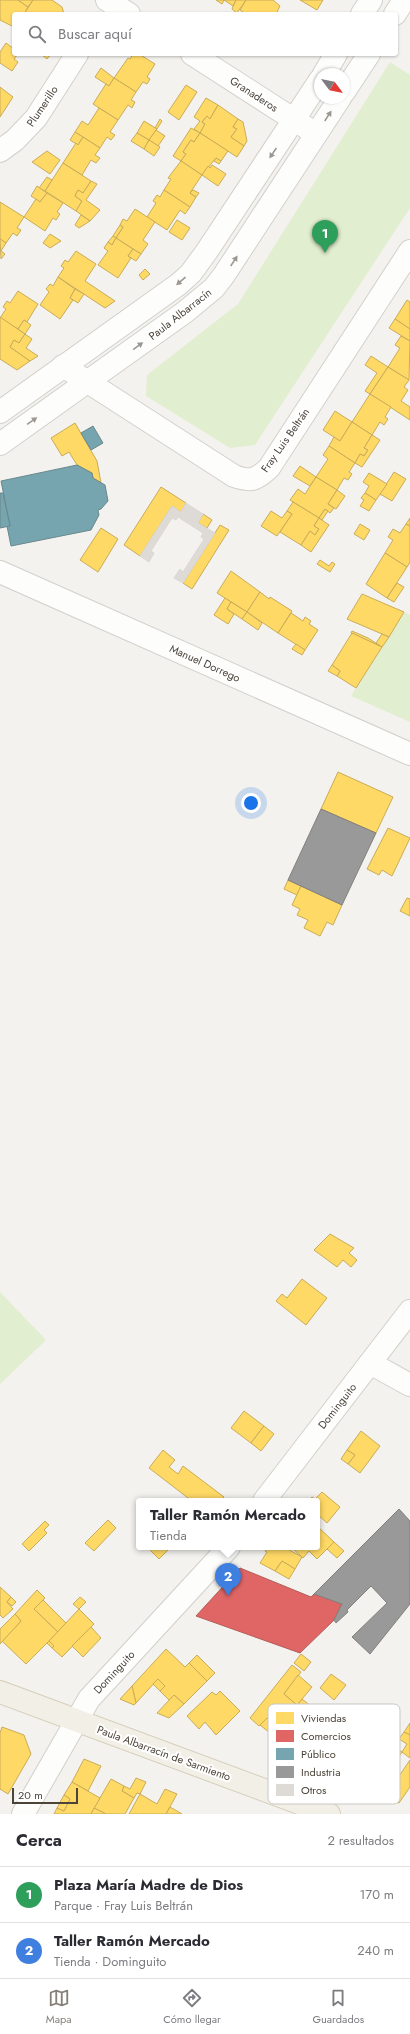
<!DOCTYPE html>
<html lang="es">
<meta charset="utf-8">
<style>
:root{--surface:#fff;--page:#f7f7f7;--text:#2b2b33;--muted:#7c7c81;--line:#e1e1e2;--accent:#868178}
body{margin:0;font-family:Jost,sans-serif;background:var(--page);color:var(--text)}
.compass{position:absolute;left:314px;top:68px;width:36px;height:36px;border-radius:50%;background:var(--surface);box-shadow:0 1px 3px #0004;rotate:122deg}
.scale{position:absolute;left:12px;bottom:10px;width:66px;box-sizing:border-box;padding-left:4px;border:2px solid #4b4439;border-top:0;font-size:11px;line-height:14px;white-space:nowrap;color:#4b4439;-webkit-text-stroke:3px #fff;paint-order:stroke}
.you{position:absolute;left:251px;top:803px;width:14px;height:14px;margin:-10px;border:3px solid #fff;border-radius:50%;background:#1a73e8;box-shadow:0 0 0 6px #1a73e833}
.badge{display:grid;place-items:center;width:26px;height:26px;border-radius:50%;background:var(--accent);color:#fff;font-size:13px;font-weight:700}
.pin{position:absolute;translate:-50% -33px;filter:drop-shadow(0 1px 2px #0008)}
.pin::after{content:'';position:absolute;top:21px;width:14px;height:12px;background:inherit;clip-path:polygon(0 0,100% 0,50% 100%)}
.popup{position:absolute;left:136px;top:1498px;width:184px;height:52px;box-sizing:border-box;display:grid;place-content:center;border-radius:4px;background:var(--surface);filter:drop-shadow(0 1px 3px #0005);font-size:13px;white-space:nowrap;color:var(--muted)}
.popup b{font-size:15px;color:var(--text)}
.popup::after{content:'';position:absolute;left:50%;top:100%;margin-left:-8px;border:8px solid transparent;border-top-color:var(--surface)}
.list{margin:0;padding:0;list-style:none}
h2{display:flex;justify-content:space-between;align-items:center;height:52px;margin:0;padding:0 16px;font-size:17px}
h2 small{font-size:13px;font-weight:400;color:var(--muted)}
.list li{display:grid;grid-template-columns:26px 1fr auto;gap:12px;align-items:center;box-sizing:border-box;height:56px;padding:0 16px;border-top:1px solid var(--line)}
.list b{display:block;font-size:15px;white-space:nowrap}
.list p{margin:0;font-size:13px;white-space:nowrap;color:var(--muted)}
.list em{font-size:13px;font-style:normal;color:var(--muted)}
.icon{flex:none;width:22px;height:22px;fill:none;stroke:currentColor;stroke-width:2;stroke-linecap:round;stroke-linejoin:round}
.map{position:relative;flex:none;width:410px;height:1814px;overflow:hidden}
.search{position:absolute;background:var(--surface);box-shadow:0 1px 3px #0004;left:12px;right:12px;top:12px;height:44px;display:flex;align-items:center;gap:10px;box-sizing:border-box;padding:0 14px;border-radius:4px;color:var(--muted);font-size:15px}
.sheet{height:164px;background:var(--surface)}
nav{display:flex;justify-content:space-around;align-items:center;box-sizing:border-box;height:56px;border-top:1px solid var(--line);background:var(--surface);font-size:11px;color:var(--muted)}
nav a{display:grid;justify-items:center;gap:2px}
nav .on{color:var(--accent)}
.map>svg:first-child{display:block}
.green{fill:#e1eecf}
.homes{fill:#ffd966;stroke:#c9ac58}
.shops{fill:#e06666;stroke:#b35c58}
.public{fill:#76a5af;stroke:#69888c}
.industry{fill:#999;stroke:#82807c}
.building{fill:#dedbd6;stroke:#dcd9d4}
.lines{fill:none;stroke-linecap:round;stroke-linejoin:round}
.minor-casing{stroke:#d2d0cb;stroke-width:24}
.major-casing{stroke:#d6cebb;stroke-width:24}
.minor{stroke:#fdfdfc;stroke-width:22}
.major{stroke:#f2efe6;stroke-width:22}
.oneway{fill:#9b9791}
.labels{text-anchor:middle;stroke-width:4;stroke-linejoin:round;paint-order:stroke}
.street-label{font-size:11px;fill:#4b4439;stroke:#fff}
.key{fill:#fff;stroke:#c9c7c4;stroke-width:1}
.key-label{font-size:11px;fill:#4b4439}
</style>
<div class="map">
<svg width="410" height="1814" viewBox="0 0 410 1814">
<rect width="100%" height="100%" fill="#f4f2ee"/>
<g class="green">
<path d="M390,62L410,75V208L255,445L230,448L146,396L147,375L238,304Z"/>
<path d="M404,612L410,615V722L351,696Z"/>
<path d="M0,1292L46,1340L0,1384Z"/>
</g>
<g class="homes">
<path d="M0,0H18L28,7L24,14H14V27L0,20Z"/>
<path d="M18,0H33L28,7Z"/>
<path d="M33,0H52L62,7L64,14H24Z"/>
<path d="M216,0H236L233,6L224,0L222,4Z"/>
<path d="M236,0H246L237,13L232,9Z"/>
<path d="M246,0H273L280,6L276,14H246L240,10Z"/>
<path d="M300,0H323L317,10Z"/>
<path d="M6,43L14,49V54H18L14,59L18,62L12,71L0,63V52Z"/>
<path d="M41,54H51L47,59Z"/>
<path d="M133,54H139L155,64L147,77L150,79L147,84L143,82L136,92L114,78L128,58L130,59Z"/>
<path d="M101,68L114,78L109,86L95,77Z"/>
<path d="M114,78L136,92L131,100L135,102L132,108L128,105L118,120L93,104L106,84L109,86Z"/>
<path d="M186,85L197,92L179,120L168,112Z"/>
<path d="M0,87L13,97L0,117Z"/>
<path d="M206,98L218,105L210,119L207,116L202,122L205,124L200,133L194,129L200,121L194,117Z"/>
<path d="M218,105L238,119L233,127L237,129L231,137L244,146L237,157L200,133L205,124L202,122L207,116L210,119Z"/>
<path d="M99,108L118,120L110,132L115,135L111,140L107,137L100,148L75,132L82,121L88,125Z"/>
<path d="M160,119L162,121L157,129L155,128Z"/>
<path d="M238,119L243,122L247,141L244,146L231,137L237,129L233,127Z"/>
<path d="M144,121L157,129L149,140L137,133Z"/>
<path d="M191,128L200,133L194,142L191,140L183,152L186,154L181,161L173,156Z"/>
<path d="M156,130L165,136L158,146L149,140Z"/>
<path d="M75,132L83,137L78,145L70,140Z"/>
<path d="M137,133L149,140L144,149L131,141Z"/>
<path d="M200,133L228,151L221,161L216,158L202,175L181,161L186,154L183,152L191,140L194,142Z"/>
<path d="M83,137L100,148L95,155L100,158L96,163L91,160L82,175L63,163L76,143L78,145Z"/>
<path d="M149,140L160,147L154,156L144,149Z"/>
<path d="M47,151L60,160L50,174L32,162Z"/>
<path d="M216,158L221,161L219,164L214,161Z"/>
<path d="M181,161L202,175L190,193L196,197L190,207L164,190L171,179L168,178Z"/>
<path d="M63,163L91,181L83,193L78,190L75,196L82,201L76,211L45,191Z"/>
<path d="M212,165L226,174L218,186L202,175L208,166L210,168Z"/>
<path d="M47,177L52,180L45,191L39,188Z"/>
<path d="M91,181L97,184L86,200L100,210L90,221L76,211L82,201L75,196L78,190L83,193Z"/>
<path d="M37,186L47,193L40,202L31,196Z"/>
<path d="M164,190L190,207L185,214L180,210L167,230L147,217L156,203L153,201L157,195L160,197Z"/>
<path d="M193,190L199,193L196,197L190,193Z"/>
<path d="M47,193L63,203L57,212L60,214L56,220L53,218L45,231L24,217L36,199L40,202Z"/>
<path d="M0,202L24,217L17,228L21,230L17,236L13,233L6,243L0,239Z"/>
<path d="M135,209L155,222L143,240L148,244L141,254L116,238L123,227L120,225L123,219L127,221Z"/>
<path d="M81,215L90,221L79,228L75,225Z"/>
<path d="M177,220L190,228L182,240L169,232Z"/>
<path d="M120,225L123,227L116,238L113,236Z"/>
<path d="M50,234L61,241L50,248L43,243Z"/>
<path d="M113,236L116,238L112,245L108,242Z"/>
<path d="M116,238L133,249L128,256L131,258L118,278L98,265L108,251L104,248L108,242L112,245Z"/>
<path d="M0,239L6,243L1,251L5,254L1,259Z"/>
<path d="M133,249L141,254L136,261L128,256Z"/>
<path d="M76,251L96,264L85,281L115,301L105,308L58,277L64,268L61,266L65,260L68,262Z"/>
<path d="M145,269L150,274L143,280L139,275Z"/>
<path d="M58,277L75,289L70,298L73,300L60,319L40,305L49,292L46,289L50,284L53,286Z"/>
<path d="M75,289L84,294L78,303L70,298Z"/>
<path d="M18,291L38,304L27,322L24,320L18,329L0,318L6,309L3,307L7,301L10,303Z"/>
<path d="M407,300L410,302V329L395,319Z"/>
<path d="M0,317L25,334L19,343L14,340L10,347L30,361L17,370L0,359Z"/>
<path d="M395,319L410,329V341L389,328Z"/>
<path d="M24,320L31,325L25,334L18,329Z"/>
<path d="M25,334L32,339L26,348L38,356L30,361L10,347L14,340L19,343Z"/>
<path d="M401,336L410,341L409,380L388,367L400,348L395,345Z"/>
<path d="M371,356L388,367L370,394L365,391L377,373L365,365Z"/>
<path d="M388,367L409,380L404,387L408,390L401,401L410,407V420L370,394Z"/>
<path d="M370,394L391,407L385,417L388,419L384,425L380,422L372,435L352,422Z"/>
<path d="M335,411L352,422L340,441L323,430Z"/>
<path d="M352,422L372,435L364,448L368,450L364,456L360,454L355,463L329,446L334,437L340,441Z"/>
<path d="M75,423L97,461L101,483L93,478L92,473L77,465L69,452L62,456L51,438Z"/>
<path d="M372,435L380,440L362,467L355,463L360,454L364,456L368,450L364,448Z"/>
<path d="M329,446L355,463L349,472L352,474L348,480L344,478L337,490L316,477L328,459L323,455Z"/>
<path d="M300,466L316,477L310,486L293,476Z"/>
<path d="M394,472L406,479L392,501L380,494Z"/>
<path d="M369,473L387,484L376,500L365,493L369,486L363,482Z"/>
<path d="M316,477L337,490L328,504L334,508L330,513L325,509L319,518L290,500L298,489L305,494Z"/>
<path d="M161,487L186,503L181,512L172,506L140,556L124,545Z"/>
<path d="M337,490L345,496L336,509L328,504Z"/>
<path d="M365,493L376,500L369,511L360,506L364,500L361,498Z"/>
<path d="M293,502L319,518L314,526L319,529L315,535L310,531L301,545L280,532L292,514L287,511Z"/>
<path d="M325,509L328,511L322,520L319,518Z"/>
<path d="M271,511L282,518L287,511L292,514L277,536L261,526Z"/>
<path d="M203,514L212,520L207,528L198,523Z"/>
<path d="M319,518L329,525L311,552L301,545L310,531L315,535L319,529L314,526Z"/>
<path d="M410,518V526L406,524Z"/>
<path d="M360,524L370,530L364,540L354,534Z"/>
<path d="M406,524L410,526V562L407,567L385,553L393,540L388,537L393,529L400,533Z"/>
<path d="M220,525L229,530L192,589L183,583Z"/>
<path d="M101,528L118,539L98,572L80,560Z"/>
<path d="M385,553L407,567L387,598L366,584Z"/>
<path d="M320,560L329,566L332,562L335,564L330,572L317,564Z"/>
<path d="M231,571L260,592L247,612L217,593Z"/>
<path d="M397,583L404,587L394,602L387,598Z"/>
<path d="M260,592L269,599L270,597L292,611L278,633L247,612Z"/>
<path d="M362,594L404,612L389,637L347,619Z"/>
<path d="M225,598L231,602L227,609L234,614L228,624L214,615Z"/>
<path d="M231,602L247,612L242,619L227,609Z"/>
<path d="M247,612L262,623L258,630L242,619Z"/>
<path d="M291,613L303,621L305,617L311,621L309,624L318,630L305,650L278,633Z"/>
<path d="M352,631L368,638L382,647L351,633Z"/>
<path d="M352,633L382,647L356,688L337,676L340,671L332,665Z"/>
<path d="M382,634L389,637L382,647L376,643Z"/>
<path d="M296,644L305,650L302,655L292,649Z"/>
<path d="M332,665L340,671L337,676L328,671Z"/>
<path d="M338,772L393,797L376,833L321,809Z"/>
<path d="M388,828L410,838L392,876L382,870L379,875L367,869Z"/>
<path d="M288,880L301,886L297,895L284,889Z"/>
<path d="M301,886L342,905L333,925L327,922L320,936L304,928L308,920L297,915L300,909L292,905Z"/>
<path d="M407,898L410,899V916L400,911Z"/>
<path d="M330,1234L354,1248L349,1253L357,1260L351,1267L343,1260L337,1267L314,1250Z"/>
<path d="M302,1279L327,1298L306,1325L276,1301L282,1294L287,1298Z"/>
<path d="M244,1411L264,1426L251,1443L231,1428Z"/>
<path d="M264,1426L274,1434L261,1451L251,1443Z"/>
<path d="M361,1431L380,1446L360,1473L348,1464L355,1455L347,1450Z"/>
<path d="M163,1450L175,1460L169,1467L178,1474L183,1466L224,1497L221,1501H192L149,1468Z"/>
<path d="M347,1450L355,1455L348,1464L341,1459Z"/>
<path d="M322,1492L340,1507L327,1523L317,1514V1501H308L312,1497L315,1499Z"/>
<path d="M108,1520L116,1528L94,1551L85,1543Z"/>
<path d="M45,1521L49,1525L44,1530L47,1533L29,1551L22,1544Z"/>
<path d="M317,1526L334,1542L317,1559L309,1551L303,1558L291,1547H317Z"/>
<path d="M334,1542L344,1551L337,1558L327,1549Z"/>
<path d="M147,1547H171L159,1559Z"/>
<path d="M267,1547H284L302,1557L295,1569L282,1561L275,1571L260,1563L267,1552L265,1551Z"/>
<path d="M282,1561L295,1569L289,1579L275,1571Z"/>
<path d="M0,1587L11,1597L7,1602L13,1609L3,1618L0,1615Z"/>
<path d="M37,1590L45,1598L34,1609L58,1632L26,1664L2,1641L21,1621L15,1614Z"/>
<path d="M11,1597L16,1602L12,1606L7,1602Z"/>
<path d="M80,1597L86,1602L79,1609L73,1604Z"/>
<path d="M43,1600L66,1623L58,1632L34,1609Z"/>
<path d="M79,1609L94,1624L62,1657L52,1648L54,1646L49,1641Z"/>
<path d="M15,1614L21,1621L0,1644V1629Z"/>
<path d="M91,1627L101,1638L83,1657L72,1646Z"/>
<path d="M49,1641L54,1646L52,1648L47,1643Z"/>
<path d="M166,1649L185,1667L189,1663L207,1681L184,1704L174,1695L169,1700L160,1691L165,1686L158,1679L136,1703L132,1686Z"/>
<path d="M301,1654L311,1662L304,1671L294,1663Z"/>
<path d="M197,1655L215,1673L207,1681L189,1663Z"/>
<path d="M292,1665L301,1672L284,1694L297,1705L302,1699L312,1707L289,1736L267,1718L259,1726L250,1718Z"/>
<path d="M331,1674L346,1685L334,1700L320,1688Z"/>
<path d="M298,1675L312,1687L297,1705L284,1694Z"/>
<path d="M158,1679L165,1686L160,1691L153,1684Z"/>
<path d="M132,1686L136,1703L134,1705L120,1699Z"/>
<path d="M220,1691L240,1711L216,1735L205,1722L199,1729L187,1716L212,1692L216,1695Z"/>
<path d="M174,1695L184,1704L169,1718L157,1713Z"/>
<path d="M326,1710L337,1718L339,1715L352,1725L331,1748L308,1733Z"/>
<path d="M267,1718L286,1733L280,1741L260,1725Z"/>
<path d="M410,1723V1735L404,1732Z"/>
<path d="M2,1727L24,1735L31,1754L8,1794L0,1789V1733Z"/>
<path d="M404,1732L410,1735V1758L402,1752L407,1744L399,1739Z"/>
<path d="M391,1745L402,1752L374,1794L361,1789Z"/>
<path d="M84,1759L101,1766L88,1791L72,1782Z"/>
<path d="M410,1760V1787L399,1803L384,1798Z"/>
<path d="M136,1778L146,1782L140,1794L137,1793L134,1798L122,1791L124,1786L130,1789Z"/>
<path d="M111,1779L124,1786L122,1791L134,1798L125,1814H106L94,1808Z"/>
<path d="M72,1782L100,1798L91,1814H54L57,1808L64,1811L70,1799L64,1795Z"/>
<path d="M165,1789L177,1794L166,1814H129L140,1794L157,1804Z"/>
<path d="M64,1795L70,1799L64,1811L57,1808Z"/>
<path d="M170,1807L182,1814H166Z"/>
<path d="M94,1808L106,1814H91Z"/>
</g>
<path class="shops" d="M240,1568L311,1597L314,1594L342,1604L334,1620L300,1653L196,1616Z"/>
<g class="public">
<path d="M93,426L103,443L91,450L81,433Z"/>
<path d="M77,465L92,473L93,478L105,485L108,501L101,509L98,510L99,515L91,530L11,546L7,526H10L1,481Z"/>
<path d="M0,493H3L10,526L0,528Z"/>
</g>
<g class="industry">
<path d="M321,809L376,833L342,905L288,880Z"/>
<path d="M399,1509L410,1521V1604L370,1654L352,1637L387,1603L371,1586L347,1610L348,1612L336,1623L334,1620L342,1604L314,1594Z"/>
</g>
<path class="building" d="M186,503L203,514L198,523L215,533L183,583L174,578L180,569L183,572L204,539L201,537L203,533L178,517L176,520L172,518L151,551L154,553L149,562L140,556L172,506L181,512Z"/>
<g class="lines">
<g class="minor-casing">
<g id="minor">
<path d="M107,0L129,14"/>
<path d="M362,14L371,0"/>
<path d="M395,14L404,0"/>
<path d="M192,54L307,128"/>
<path d="M324,74L336,54"/>
<path d="M344,92L369,54"/>
<path d="M0,151L15,140L36,118L77,54"/>
<path d="M63,366L234,476C251,482 256,480 269,468L410,251"/>
<path d="M0,412L179,284L191,273L207,251L320,80"/>
<path d="M0,444L185,312L214,288L224,275L340,98"/>
<path d="M0,572L410,754"/>
<path d="M370,1363L410,1385"/>
<path d="M264,1501L410,1311"/>
<path d="M23,1814L89,1699L229,1547"/>
</g>
</g>
<g class="major-casing">
<path id="major" d="M0,1692L329,1814"/>
</g>
<use href="#minor" class="minor"/>
<use href="#major" class="major"/>
</g>
<defs><path id="oneway-solid" d="M-6-.8H1V-3.2L6.5 0L1 3.2V.8H-6Z"/></defs>
<g class="oneway">
<use href="#oneway-solid" transform="translate(328 116) rotate(-57)"/>
<use href="#oneway-solid" transform="translate(273 153) rotate(124)"/>
<use href="#oneway-solid" transform="translate(234 261) rotate(-57)"/>
<use href="#oneway-solid" transform="translate(181 281) rotate(139)"/>
<use href="#oneway-solid" transform="translate(138 346) rotate(-36)"/>
<use href="#oneway-solid" transform="translate(32 421) rotate(-35)"/>
</g>
<g class="labels">
<g class="street-label">
<text transform="translate(254 94) rotate(33)" y="4">Granaderos</text>
<text transform="translate(42 106) rotate(-56)" y="4">Plumerillo</text>
<text transform="translate(180 314) rotate(-38)" y="4">Paula Albarracín</text>
<text transform="translate(285 440) rotate(-55)" y="4">Fray Luis Beltrán</text>
<text transform="translate(205 663) rotate(24)" y="4">Manuel Dorrego</text>
<text transform="translate(337 1406) rotate(-52)" y="4">Dominguito</text>
<text transform="translate(114 1672) rotate(-47)" y="4">Dominguito</text>
<text transform="translate(164 1753) rotate(20)" y="4">Paula Albarracín de Sarmiento</text>
</g>
</g>
<rect x="268" y="1704" width="132" height="100" rx="6" class="key"/>
<rect x="276" y="1712" width="18" height="12" fill="#ffd966"/>
<rect x="276" y="1730" width="18" height="12" fill="#e06666"/>
<rect x="276" y="1748" width="18" height="12" fill="#76a5af"/>
<rect x="276" y="1766" width="18" height="12" fill="#999"/>
<rect x="276" y="1784" width="18" height="12" fill="#dedbd6"/>
<g class="key-label">
<text x="301" y="1722">Viviendas</text>
<text x="301" y="1740">Comercios</text>
<text x="301" y="1758">Público</text>
<text x="301" y="1776">Industria</text>
<text x="301" y="1794">Otros</text>
</g>
</svg>
<svg class="compass" viewBox="-18 -18 36 36"><path d="M0-13l5 13h-10z" fill="#e53935"/><path d="M0 13l5-13h-10z" fill="#7c7c81"/></svg>
<div class="scale">20 m</div>
<div class="you"></div>
<div class="pin badge" style="left:325px;top:253px;background:#2e9e5b">1</div>
<div class="pin badge" style="left:228px;top:1596px;background:#3f7fe0">2</div>
<div class="popup"><b>Taller Ramón Mercado</b>Tienda</div>
<div class="search"><svg class="icon" aria-label="search" viewBox="0 0 24 24"><circle cx="10" cy="10" r="6"/><path d="M15 15l6 6"/></svg>Buscar aquí</div>
</div>
<section class="sheet">
<h2>Cerca<small>2 resultados</small></h2>
<ul class="list">
<li><span class="badge" style="background:#2e9e5b">1</span><div><b>Plaza María Madre de Dios</b><p>Parque · Fray Luis Beltrán</p></div><em>170 m</em></li>
<li><span class="badge" style="background:#3f7fe0">2</span><div><b>Taller Ramón Mercado</b><p>Tienda · Dominguito</p></div><em>240 m</em></li>
</ul>
</section>
<nav>
<a class="on"><svg class="icon" aria-label="map" viewBox="0 0 24 24"><path d="M3 6l6-2 6 2 6-2v14l-6 2-6-2-6 2zM9 4v14M15 6v14"/></svg>Mapa</a>
<a><svg class="icon" aria-label="directions" viewBox="0 0 24 24"><path d="M12 3l9 9-9 9-9-9zM9 14v-3h6M13 9l2 2-2 2"/></svg>Cómo llegar</a>
<a><svg class="icon" aria-label="saved" viewBox="0 0 24 24"><path d="M7 4h10v16l-5-4-5 4z"/></svg>Guardados</a>
</nav>
